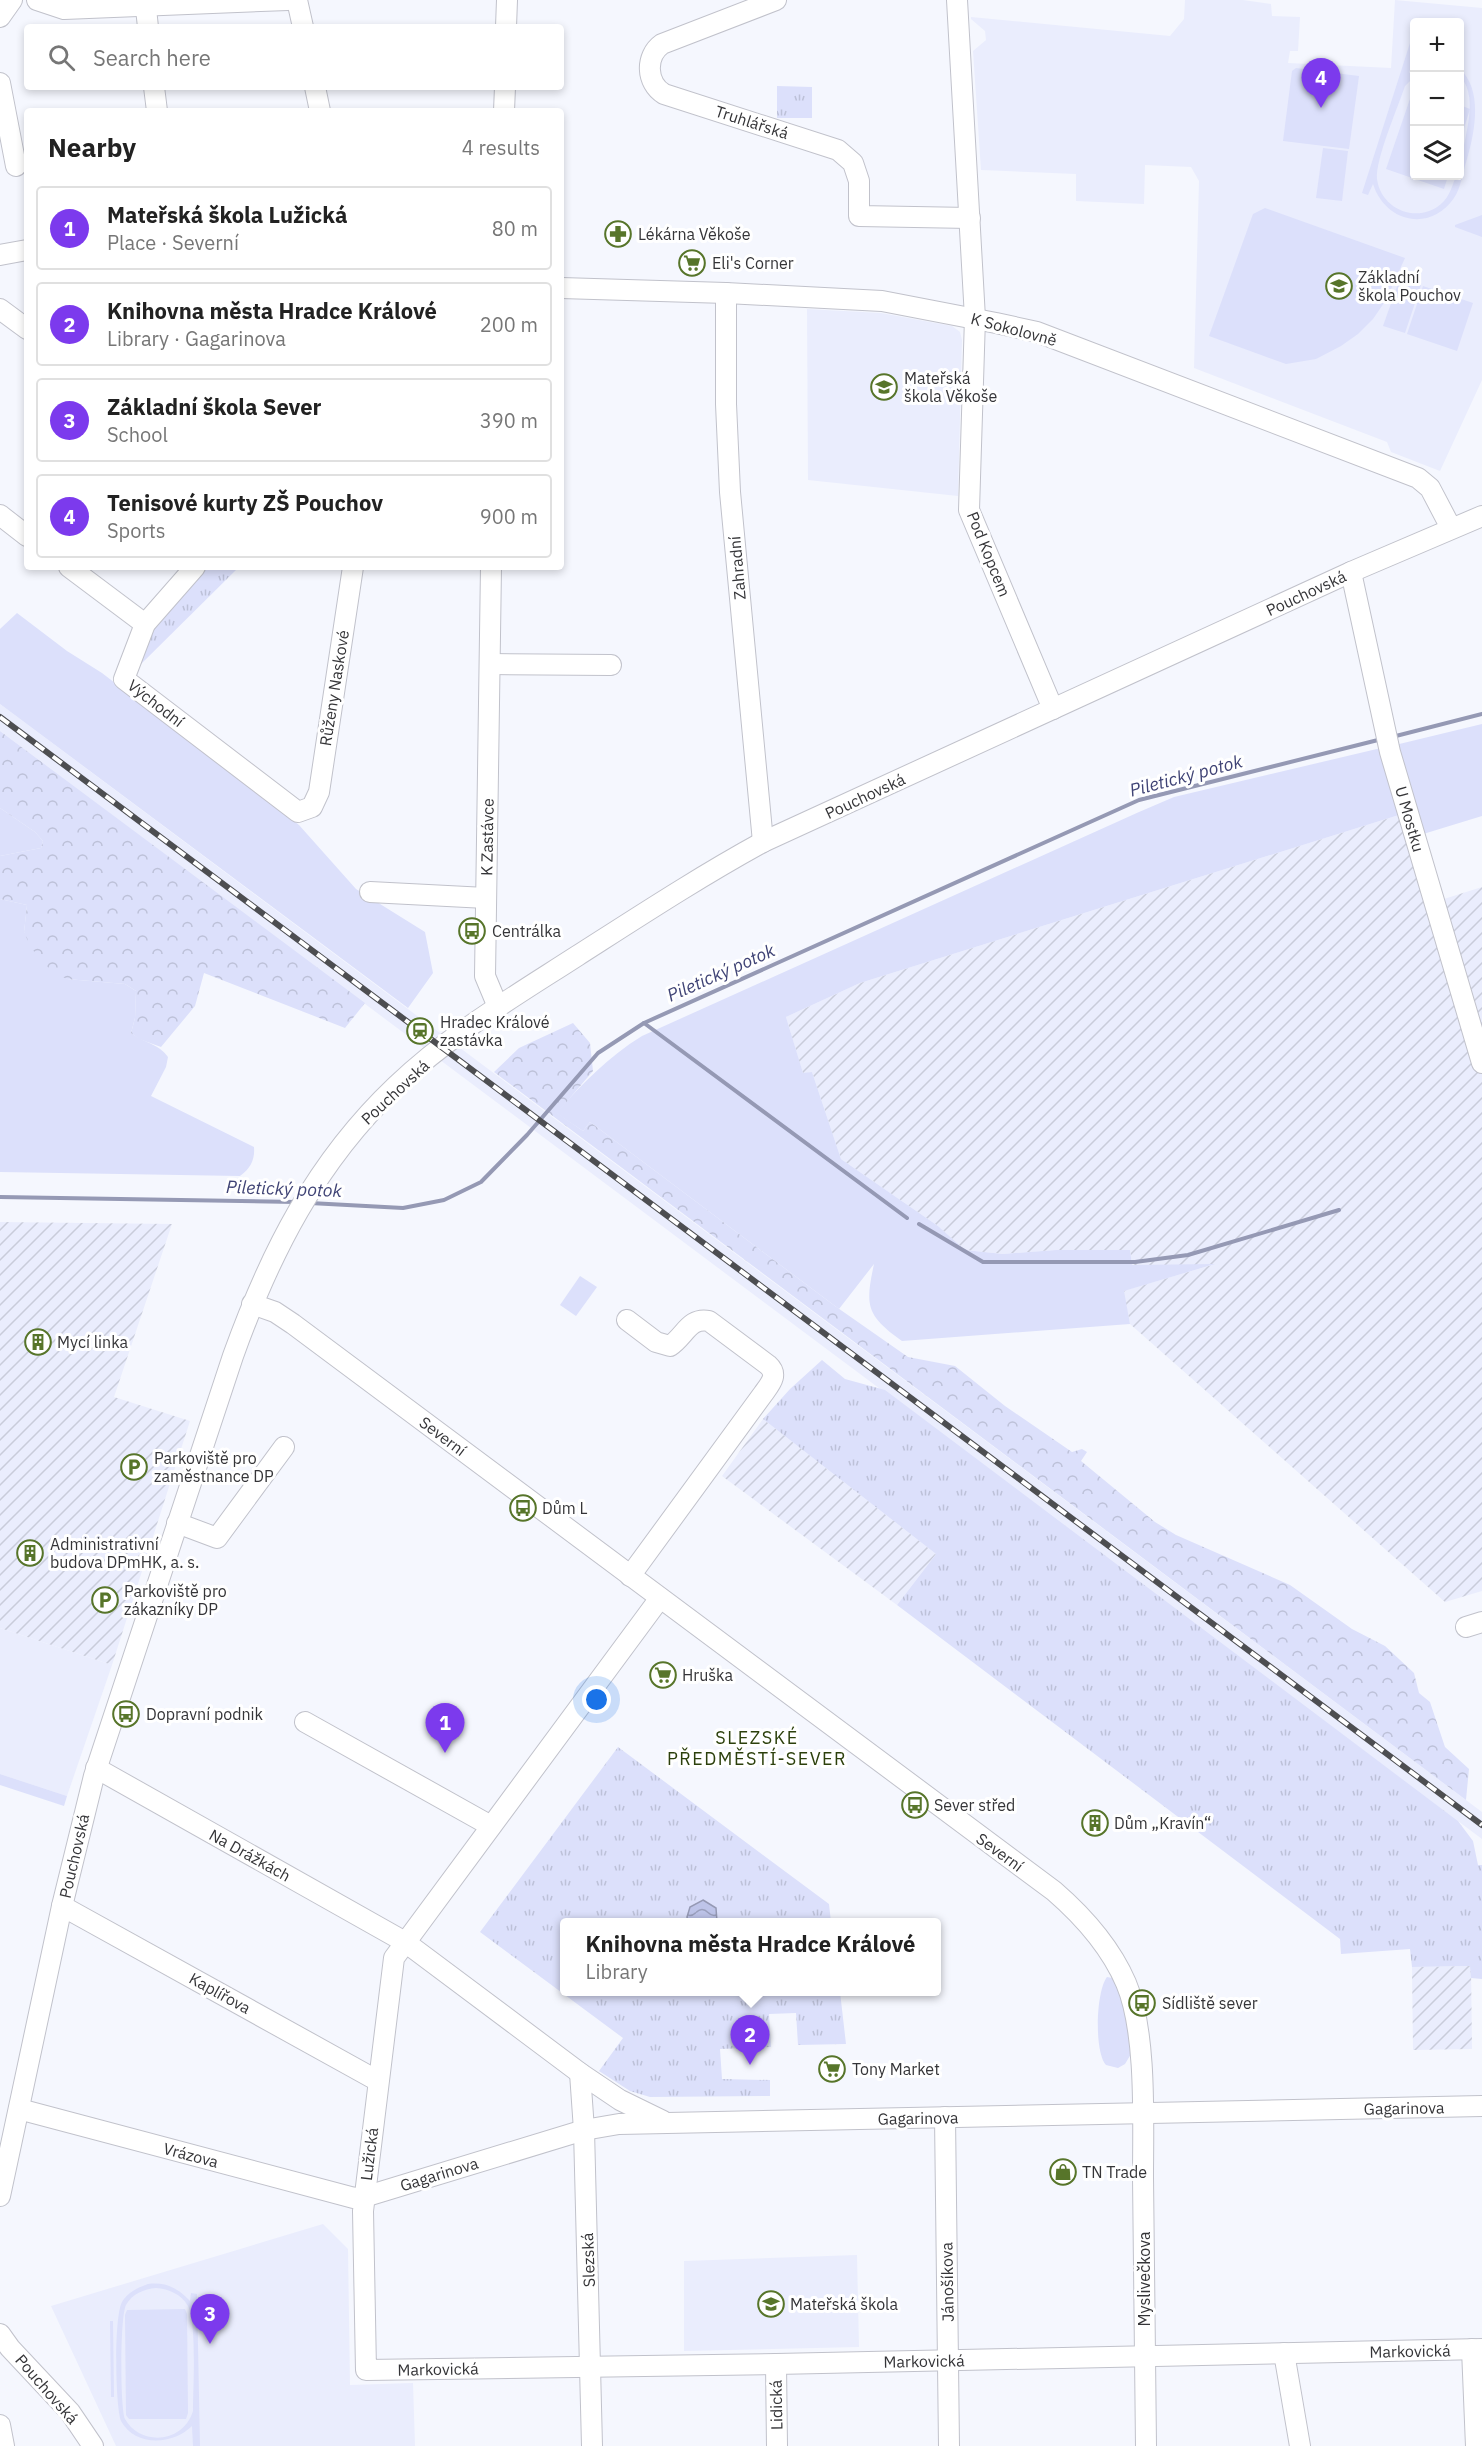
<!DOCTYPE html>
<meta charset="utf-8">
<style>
:root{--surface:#fff;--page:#f2f2f2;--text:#222;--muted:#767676;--line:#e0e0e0;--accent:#7c3aed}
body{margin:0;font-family:"IBM Plex Sans",sans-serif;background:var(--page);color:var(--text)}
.controls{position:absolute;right:18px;top:18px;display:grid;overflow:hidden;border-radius:6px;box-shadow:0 3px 9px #0003}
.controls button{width:54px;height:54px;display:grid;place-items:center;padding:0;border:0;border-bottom:2px solid var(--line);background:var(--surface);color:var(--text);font:30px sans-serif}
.you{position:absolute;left:597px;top:1700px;width:21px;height:21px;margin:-15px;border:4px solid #fff;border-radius:50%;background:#1a73e8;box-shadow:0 0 0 9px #1a73e833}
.badge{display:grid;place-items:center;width:39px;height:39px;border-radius:50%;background:var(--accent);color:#fff;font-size:20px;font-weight:700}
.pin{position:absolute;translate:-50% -50px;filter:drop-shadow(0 2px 3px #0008)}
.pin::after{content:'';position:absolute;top:32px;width:21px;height:18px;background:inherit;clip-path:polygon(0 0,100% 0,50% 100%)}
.popup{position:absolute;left:560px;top:1918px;width:381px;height:78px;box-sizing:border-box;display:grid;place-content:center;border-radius:6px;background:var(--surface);filter:drop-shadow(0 2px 4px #0005);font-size:20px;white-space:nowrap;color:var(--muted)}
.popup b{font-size:22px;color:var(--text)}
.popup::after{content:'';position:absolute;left:50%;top:100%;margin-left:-12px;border:12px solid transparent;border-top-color:var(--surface)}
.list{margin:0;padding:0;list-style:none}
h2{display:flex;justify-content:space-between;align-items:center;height:78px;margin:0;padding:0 24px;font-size:26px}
h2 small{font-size:20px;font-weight:400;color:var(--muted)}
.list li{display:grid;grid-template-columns:39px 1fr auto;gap:18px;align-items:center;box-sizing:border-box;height:84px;margin:0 12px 12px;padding:0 12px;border:2px solid var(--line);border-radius:6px}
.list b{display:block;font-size:22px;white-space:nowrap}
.list p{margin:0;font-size:20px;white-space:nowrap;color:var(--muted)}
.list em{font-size:20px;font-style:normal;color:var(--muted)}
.icon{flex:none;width:33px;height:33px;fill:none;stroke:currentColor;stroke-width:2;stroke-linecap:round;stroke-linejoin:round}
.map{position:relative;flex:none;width:1482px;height:2446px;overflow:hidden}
.search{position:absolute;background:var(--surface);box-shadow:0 3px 9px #0003;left:24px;top:24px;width:540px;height:66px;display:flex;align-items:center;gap:15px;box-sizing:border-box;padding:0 21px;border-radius:6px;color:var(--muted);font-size:22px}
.panel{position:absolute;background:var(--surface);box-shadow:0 3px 9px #0003;left:24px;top:108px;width:540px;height:462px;border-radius:6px}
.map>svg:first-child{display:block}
.built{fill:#eaedfd;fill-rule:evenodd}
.industrial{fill:url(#industrial-furrows)}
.green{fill:#dce0fb;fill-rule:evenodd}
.forest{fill:url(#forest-crowns)}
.park{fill:url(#park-tufts)}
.water{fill:url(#water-waves);stroke:#9599b4;stroke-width:1.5}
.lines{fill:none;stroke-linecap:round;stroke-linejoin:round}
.stream{stroke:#9599b4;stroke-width:4}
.minor-casing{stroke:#c1c2cb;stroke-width:22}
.minor{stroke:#fff;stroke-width:20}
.rail-casing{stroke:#4d4e51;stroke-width:6}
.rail{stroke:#fff;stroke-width:4;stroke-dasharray:11;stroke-linecap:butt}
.labels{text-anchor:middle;stroke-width:6;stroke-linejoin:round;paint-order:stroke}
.street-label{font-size:16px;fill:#353538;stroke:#fff}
.poi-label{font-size:16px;fill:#353538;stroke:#fff;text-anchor:start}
.water-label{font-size:18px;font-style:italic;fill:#3f4375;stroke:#fff}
.neighbourhood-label{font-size:18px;letter-spacing:1.5px;fill:#2c400c;stroke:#fff}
</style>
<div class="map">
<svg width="1482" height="2446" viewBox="0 0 1482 2446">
<defs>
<pattern id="industrial-furrows" width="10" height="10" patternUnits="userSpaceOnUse" patternTransform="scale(1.5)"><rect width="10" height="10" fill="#eaedfd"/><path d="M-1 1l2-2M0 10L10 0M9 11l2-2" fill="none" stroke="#c9ccda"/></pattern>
<pattern id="forest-crowns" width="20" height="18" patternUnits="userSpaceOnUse" patternTransform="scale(1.5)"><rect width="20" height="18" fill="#dce0fb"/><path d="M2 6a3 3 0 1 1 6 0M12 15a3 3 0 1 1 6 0" fill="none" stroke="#bdc1d8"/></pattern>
<pattern id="park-tufts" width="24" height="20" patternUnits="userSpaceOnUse" patternTransform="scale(1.5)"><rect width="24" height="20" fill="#dce0fb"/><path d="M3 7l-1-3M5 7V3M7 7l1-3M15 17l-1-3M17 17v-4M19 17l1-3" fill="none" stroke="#bdc1d8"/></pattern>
<pattern id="water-waves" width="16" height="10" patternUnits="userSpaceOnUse" patternTransform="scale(1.5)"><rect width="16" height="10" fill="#bec4e9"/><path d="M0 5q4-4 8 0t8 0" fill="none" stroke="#9ba0be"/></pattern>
</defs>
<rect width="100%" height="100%" fill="#f5f7fe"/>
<g class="built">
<path d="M1185,0H1243L1271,4L1272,16L1300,17L1298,51H1290L1288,63L1391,68L1395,0L1482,8V380L1440,471L1391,452L1387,442L1194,368L1199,181L1191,167L1145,165L1144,204L1076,201V174L981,170L973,51L986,40L985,31L971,19V17L1170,36L1184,19ZM1414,22H1460V176H1414Z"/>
<path d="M807,309L881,313L952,326L960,332L962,340L958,496L808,480Z"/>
<path d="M0,704L1482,1812V1839L0,731Z"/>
<path d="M0,1628L112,1665L67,1796L0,1774Z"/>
<path d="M323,2224L348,2249L350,2385L413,2383L415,2446H116L51,2306Z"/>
<path d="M857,2255L859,2347L684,2351V2261Z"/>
</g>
<g class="industrial">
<path d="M1402,814L1428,904L1482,887V1591L1445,1602L1130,1324L1123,1291L1212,1265H1132L1130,1250H1056L1003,1254L965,1250L938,1226L841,1159L812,1072L803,1074L786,1017L860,983Z"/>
<path d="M0,1222L172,1224L114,1397L190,1421L112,1665L0,1628Z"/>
<path d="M763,1419L936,1554L897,1605L722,1476Z"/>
<path d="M1471,1966L1472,2049L1413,2050L1412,1967Z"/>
</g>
<g class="green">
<path d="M1410,43L1414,45V56L1409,73L1414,70V77L1405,86C1398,107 1375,160 1377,179C1381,210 1418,224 1441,204C1450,196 1452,186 1456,176H1460C1460,143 1482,101 1460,76V69C1482,89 1476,129 1467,159C1463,171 1461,188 1454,198C1430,233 1385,222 1373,184L1368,195L1362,193Z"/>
<path d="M1296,68L1359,76L1349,149L1283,141L1292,71Z"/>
<path d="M1413,90H1414V176H1448L1444,189L1386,169Z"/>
<path d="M1460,105L1470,109L1460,141Z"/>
<path d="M1323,148L1348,151L1342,201L1316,198Z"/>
<path d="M1265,208L1405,258L1386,300L1373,319L1358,334L1341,346L1316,359L1286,364L1209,336L1253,214Z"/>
<path d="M1482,215V237L1455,227V225Z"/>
<path d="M1400,278L1421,285L1405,333L1383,326Z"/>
<path d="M1423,286L1473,303L1457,351L1407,334Z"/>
<path d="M17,613L67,651L102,673L299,825L356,889L425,932L433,973L408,1008L0,704V629Z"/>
<path d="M1482,724V816L1420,835L1391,746Z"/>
<path d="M1381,748L1402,814L860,983L786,1017L803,1073L812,1072L841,1159L938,1226L965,1250L1003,1254L1056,1250H1130L1132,1265L1215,1264L1124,1291L1130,1324L902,1341C866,1315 865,1306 874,1264L839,1309L590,1122L583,1131L556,1113C583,1083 608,1057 642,1036L1139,812L1174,797Z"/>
<path d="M0,808L35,832L43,841L41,848L0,856Z"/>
<path d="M0,899L27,905L24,932L67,979L125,984L136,991L135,1018L131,1033C144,1043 158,1043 168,1057L166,1067L151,1096L254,1147C255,1159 251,1168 240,1176L0,1172Z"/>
<path d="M580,1276L597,1287L576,1316L560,1305Z"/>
<path d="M0,1774L67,1796L64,1806L0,1785Z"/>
<path d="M1107,1977L1112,1978C1127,1997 1128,2030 1131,2054L1125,2064L1118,2068L1106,2065C1094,2052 1096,1991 1107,1977Z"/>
<path d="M148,2284C166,2282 178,2288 190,2301L191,2293L197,2294L200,2446H193L192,2426C172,2446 134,2446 121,2421C115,2404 114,2316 122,2302C128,2292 137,2288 148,2284ZM156,2288C169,2289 181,2294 188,2306C197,2324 193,2388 193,2411C183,2444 140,2446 125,2419C120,2407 120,2316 126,2305C132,2294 144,2289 156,2288Z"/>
<path d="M185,2309L187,2314L188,2413L186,2419H129L126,2415L125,2315L127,2310Z"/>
<path d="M110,2321H113L114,2397H111Z"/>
</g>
<g class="forest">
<path d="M0,731L365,1003L345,1028L204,973L195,1006L161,1047L139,1039L131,1033L135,1018L136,991L125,984L67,979L52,972L31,948L24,932L27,905L0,899V856L41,848L43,841L35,832L0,808Z"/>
<path d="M573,1023L590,1043L593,1071L557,1113L583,1131L590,1122L835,1306L908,1357L955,1366L1005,1406L1072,1452L1082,1449L1087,1452L1081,1461L1155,1522L1176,1535L1290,1585L1352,1629L1385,1646L1414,1673L1419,1693L1430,1702L1445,1747L1469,1769L1466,1800L494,1072L519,1048Z"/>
</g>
<g class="park">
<path d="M777,86L812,87V118H777Z"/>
<path d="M207,567H239L135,670L145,628Z"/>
<path d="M822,1360L845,1379L885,1390L1458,1821L1473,1841L1478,1865H1482V1979L1471,1978L1470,1966L1412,1967L1410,1949L1341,1954L1340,1939L897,1605L936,1554L763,1419L790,1389Z"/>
<path d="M618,1747L829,1904L831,1922H564V1992H840L846,2044L798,2045L796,2013L769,2014L771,2047L720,2049L722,2079L770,2080V2096L650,2097L630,2091L599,2071L623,2038L480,1932Z"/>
</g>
<path class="water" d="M703,1900L716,1908L717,1922H688L687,1917L690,1907Z"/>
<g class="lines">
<g class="stream">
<path d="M1392,737L1482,714"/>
<path d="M644,1023L907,1218"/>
<path d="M0,1197L296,1202"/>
<path d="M310,1203L403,1208L444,1200L481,1182L527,1135L598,1053L644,1023L1139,800L1382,739"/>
<path d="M919,1224L983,1262H1135L1188,1255L1339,1210"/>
</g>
<g class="minor-casing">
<g id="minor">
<path d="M37,0L64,9L288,0"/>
<path d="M145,0L148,27"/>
<path d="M297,0L303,27"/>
<path d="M776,0L662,44C645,56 646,83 664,94L838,150L853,163L859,181V216L970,218"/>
<path d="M957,0L975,318L969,510L1053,709"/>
<path d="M0,17L12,0"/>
<path d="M506,27L507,0"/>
<path d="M0,83L16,166"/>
<path d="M154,87L157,111"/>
<path d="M315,87L320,111"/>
<path d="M504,111L505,87"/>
<path d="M0,255L27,250"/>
<path d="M561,288L726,293L882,301L996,323L1037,332L1418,478L1430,488L1451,528"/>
<path d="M726,293V404L730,492L763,842"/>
<path d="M0,309L27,329"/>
<path d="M0,515L27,536"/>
<path d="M69,567L145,624"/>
<path d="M195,567L145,624L124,679L298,812L312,807L319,792L353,567"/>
<path d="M491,567L485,976L498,1007"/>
<path d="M1351,572L1390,752L1482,1063"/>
<path d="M490,664L611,665"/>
<path d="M370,892L486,898"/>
<path d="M252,1304L275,1312L293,1324L1054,1891C1084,1917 1110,1946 1126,1983C1147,2032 1143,2123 1143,2177C1144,2267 1145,2356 1146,2446"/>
<path d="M627,1320L656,1342L670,1346C685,1336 689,1317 709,1321L768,1365C779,1375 770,1384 763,1394L630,1576"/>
<path d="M177,1523L217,1538L284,1447"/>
<path d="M660,1598L394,1958L363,2211L366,2370L776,2364L1482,2349"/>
<path d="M1466,1627L1482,1622"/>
<path d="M305,1722L491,1826"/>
<path d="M96,1768L405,1942L580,2073L620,2100L663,2121"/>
<path d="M62,1906L378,2081"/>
<path d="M580,2073L584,2130L592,2446"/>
<path d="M19,2109L354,2198L364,2197L584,2130L619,2124L1482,2106"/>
<path d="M945,2117L949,2446"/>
<path d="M0,2196L62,1906L94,1776L233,1356C270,1253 316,1162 396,1086C449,1035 515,996 577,956C638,917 699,877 763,842L1351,572L1482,516"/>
<path d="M0,2334L10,2348L70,2412L93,2446"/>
<path d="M1472,2349L1476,2446"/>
<path d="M1284,2353L1300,2446"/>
<path d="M776,2364L777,2446"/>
<path d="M0,2425L4,2446"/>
</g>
</g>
<use href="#minor" class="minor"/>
<g class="rail-casing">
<path id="rail" d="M0,717L1482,1825"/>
</g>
<use href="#rail" class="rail"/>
</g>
<defs>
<g id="pharmacy-ring" transform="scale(1.35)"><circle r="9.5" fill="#fff" stroke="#57752a" stroke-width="1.5"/><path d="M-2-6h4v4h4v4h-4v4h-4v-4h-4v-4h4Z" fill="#57752a"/></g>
<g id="supermarket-ring" transform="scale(1.35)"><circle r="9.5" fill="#fff" stroke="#57752a" stroke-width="1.5"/><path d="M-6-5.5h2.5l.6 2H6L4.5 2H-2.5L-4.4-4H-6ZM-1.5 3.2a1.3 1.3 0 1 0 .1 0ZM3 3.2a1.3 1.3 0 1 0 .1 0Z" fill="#57752a"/></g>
<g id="school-ring" transform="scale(1.35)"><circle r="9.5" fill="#fff" stroke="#57752a" stroke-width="1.5"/><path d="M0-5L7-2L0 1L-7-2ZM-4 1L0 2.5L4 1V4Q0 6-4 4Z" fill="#57752a"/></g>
<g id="bus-ring" transform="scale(1.35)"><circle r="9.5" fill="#fff" stroke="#57752a" stroke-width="1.5"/><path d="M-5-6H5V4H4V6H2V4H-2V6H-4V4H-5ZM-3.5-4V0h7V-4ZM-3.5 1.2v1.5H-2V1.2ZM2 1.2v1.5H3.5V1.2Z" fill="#57752a"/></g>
<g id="station-ring" transform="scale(1.35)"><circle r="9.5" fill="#fff" stroke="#57752a" stroke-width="1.5"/><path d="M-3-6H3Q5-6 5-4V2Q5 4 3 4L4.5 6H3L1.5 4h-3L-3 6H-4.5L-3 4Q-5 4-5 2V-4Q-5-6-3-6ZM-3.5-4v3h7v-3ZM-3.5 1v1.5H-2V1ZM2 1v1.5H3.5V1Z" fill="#57752a"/></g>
<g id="building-ring" transform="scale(1.35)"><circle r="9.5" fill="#fff" stroke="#57752a" stroke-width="1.5"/><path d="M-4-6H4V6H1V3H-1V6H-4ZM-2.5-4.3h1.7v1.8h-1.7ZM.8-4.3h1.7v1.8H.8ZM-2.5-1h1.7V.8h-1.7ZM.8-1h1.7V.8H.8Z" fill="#57752a"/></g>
<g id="parking-ring" transform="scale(1.35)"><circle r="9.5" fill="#fff" stroke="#57752a" stroke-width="1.5"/><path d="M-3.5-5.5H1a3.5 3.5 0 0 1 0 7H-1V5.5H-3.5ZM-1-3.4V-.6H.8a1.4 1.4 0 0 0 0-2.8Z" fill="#57752a"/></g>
<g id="shop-ring" transform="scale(1.35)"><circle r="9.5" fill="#fff" stroke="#57752a" stroke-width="1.5"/><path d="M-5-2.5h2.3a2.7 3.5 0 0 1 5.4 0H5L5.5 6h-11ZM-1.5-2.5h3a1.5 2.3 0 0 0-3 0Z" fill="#57752a"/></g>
</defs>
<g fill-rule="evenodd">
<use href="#pharmacy-ring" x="618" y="234"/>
<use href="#supermarket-ring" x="692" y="263"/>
<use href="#school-ring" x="1339" y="286"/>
<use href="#school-ring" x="884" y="387"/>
<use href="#bus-ring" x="472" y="931"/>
<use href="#station-ring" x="420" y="1031"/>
<use href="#building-ring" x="38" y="1342"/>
<use href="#parking-ring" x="134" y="1467"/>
<use href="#bus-ring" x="523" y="1508"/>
<use href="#building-ring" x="30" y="1553"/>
<use href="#parking-ring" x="105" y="1600"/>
<use href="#supermarket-ring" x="663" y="1675"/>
<use href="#bus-ring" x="126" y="1714"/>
<use href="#bus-ring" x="915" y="1805"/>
<use href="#building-ring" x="1095" y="1823"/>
<use href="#bus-ring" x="1142" y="2003"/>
<use href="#supermarket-ring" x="832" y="2069"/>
<use href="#shop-ring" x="1063" y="2172"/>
<use href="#school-ring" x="771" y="2304"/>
</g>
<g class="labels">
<g class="street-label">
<text transform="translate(752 122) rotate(18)" y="6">Truhlářská</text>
<text transform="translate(1014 329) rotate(15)" y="6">K Sokolovně</text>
<text transform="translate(989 554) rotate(68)" y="6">Pod Kopcem</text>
<text transform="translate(737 568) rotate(-95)" y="6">Zahradní</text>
<text transform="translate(1306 593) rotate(-25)" y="6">Pouchovská</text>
<text transform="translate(334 688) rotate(-81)" y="6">Růženy Naskové</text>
<text transform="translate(156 703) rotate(38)" y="6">Východní</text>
<text transform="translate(865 796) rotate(-25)" y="6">Pouchovská</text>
<text transform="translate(1410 819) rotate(74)" y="6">U Mostku</text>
<text transform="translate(487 837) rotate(-89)" y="6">K Zastávce</text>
<text transform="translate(395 1092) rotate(-43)" y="6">Pouchovská</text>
<text transform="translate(443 1436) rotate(37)" y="6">Severní</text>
<text transform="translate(1000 1852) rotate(36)" y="6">Severní</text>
<text transform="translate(250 1855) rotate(29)" y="6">Na Drážkách</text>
<text transform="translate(74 1856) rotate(-77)" y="6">Pouchovská</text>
<text transform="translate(220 1993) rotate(29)" y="6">Kaplířova</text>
<text transform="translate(1404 2108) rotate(-1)" y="6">Gagarinova</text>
<text transform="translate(918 2118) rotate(-1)" y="6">Gagarinova</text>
<text transform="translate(369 2154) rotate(-83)" y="6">Lužická</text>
<text transform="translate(191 2155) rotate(15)" y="6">Vrázova</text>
<text transform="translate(439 2174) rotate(-17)" y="6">Gagarinova</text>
<text transform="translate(588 2260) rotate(-92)" y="6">Slezská</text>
<text transform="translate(1144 2279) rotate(-90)" y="6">Myslivečkova</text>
<text transform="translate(947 2282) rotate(-91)" y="6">Jánošíkova</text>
<text transform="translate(1410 2351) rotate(-1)" y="6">Markovická</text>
<text transform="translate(924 2361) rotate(-1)" y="6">Markovická</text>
<text transform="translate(438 2369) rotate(-1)" y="6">Markovická</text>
<text transform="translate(47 2389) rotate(49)" y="6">Pouchovská</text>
<text transform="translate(776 2405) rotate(-91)" y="6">Lidická</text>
</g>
<g class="poi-label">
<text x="638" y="240">Lékárna Věkoše</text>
<text x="712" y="269">Eli's Corner</text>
<text x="1358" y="283">Základní<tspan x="1358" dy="18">škola Pouchov</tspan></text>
<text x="904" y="384">Mateřská<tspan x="904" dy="18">škola Věkoše</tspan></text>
<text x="492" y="937">Centrálka</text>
<text x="440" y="1028">Hradec Králové<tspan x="440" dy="18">zastávka</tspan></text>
<text x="57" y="1348">Mycí linka</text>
<text x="154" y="1464">Parkoviště pro<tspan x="154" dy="18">zaměstnance DP</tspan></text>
<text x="542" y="1514">Dům L</text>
<text x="50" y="1550">Administrativní<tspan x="50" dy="18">budova DPmHK, a. s.</tspan></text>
<text x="124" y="1597">Parkoviště pro<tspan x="124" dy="18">zákazníky DP</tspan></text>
<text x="682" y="1681">Hruška</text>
<text x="146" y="1720">Dopravní podnik</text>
<text x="934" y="1811">Sever střed</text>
<text x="1114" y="1829">Dům „Kravín“</text>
<text x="1162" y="2009">Sídliště sever</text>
<text x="852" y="2075">Tony Market</text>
<text x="1082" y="2178">TN Trade</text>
<text x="790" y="2310">Mateřská škola</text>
</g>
<g class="water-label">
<text transform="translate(1186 776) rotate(-15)" y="6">Piletický potok</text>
<text transform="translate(721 973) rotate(-24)" y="6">Piletický potok</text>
<text transform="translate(284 1189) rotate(2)" y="6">Piletický potok</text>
</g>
<g class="neighbourhood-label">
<text x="757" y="1744">SLEZSKÉ<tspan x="757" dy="21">PŘEDMĚSTÍ-SEVER</tspan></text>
</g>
</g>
</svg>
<div class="controls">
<button>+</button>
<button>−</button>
<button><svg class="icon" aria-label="layers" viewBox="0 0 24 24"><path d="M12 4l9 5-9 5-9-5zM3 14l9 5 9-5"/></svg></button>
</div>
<div class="you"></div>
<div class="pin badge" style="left:445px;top:1753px">1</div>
<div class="pin badge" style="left:750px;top:2065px">2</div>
<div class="popup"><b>Knihovna města Hradce Králové</b>Library</div>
<div class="pin badge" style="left:210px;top:2344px">3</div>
<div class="pin badge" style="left:1321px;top:108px">4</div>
<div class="search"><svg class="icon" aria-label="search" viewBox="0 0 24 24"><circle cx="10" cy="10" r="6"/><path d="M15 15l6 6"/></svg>Search here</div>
<section class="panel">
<h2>Nearby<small>4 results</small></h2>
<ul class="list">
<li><span class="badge">1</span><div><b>Mateřská škola Lužická</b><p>Place · Severní</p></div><em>80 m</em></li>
<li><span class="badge">2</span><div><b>Knihovna města Hradce Králové</b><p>Library · Gagarinova</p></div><em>200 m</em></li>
<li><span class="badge">3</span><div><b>Základní škola Sever</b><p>School</p></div><em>390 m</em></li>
<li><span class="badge">4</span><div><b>Tenisové kurty ZŠ Pouchov</b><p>Sports</p></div><em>900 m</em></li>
</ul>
</section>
</div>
